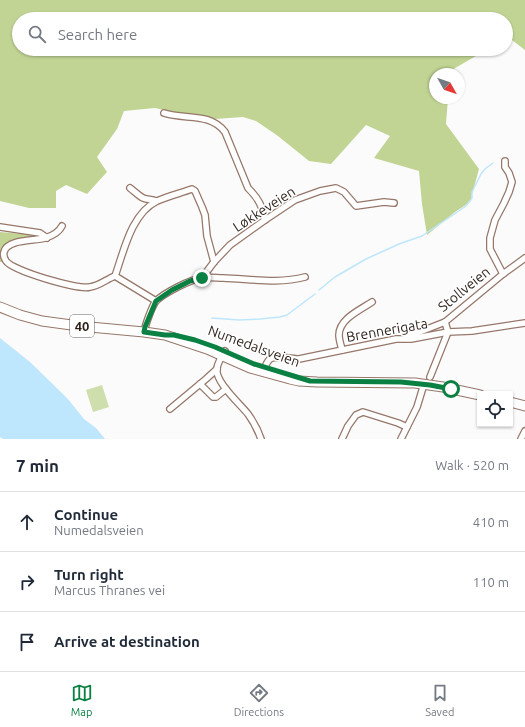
<!DOCTYPE html>
<meta charset="utf-8">
<style>
:root{--surface:#fff;--page:#f6f6f7;--text:#1f2937;--muted:#747a83;--line:#e0e1e3;--accent:#0b8043}
body{margin:0;font-family:Ubuntu,sans-serif;background:var(--page);color:var(--text)}
.controls{position:absolute;right:12px;bottom:12px;display:grid;overflow:hidden;border-radius:0px;box-shadow:0 1px 3px #0004}
.controls button{width:36px;height:36px;display:grid;place-items:center;padding:0;border:0;border-bottom:1px solid var(--line);background:var(--surface);color:var(--text);font:20px sans-serif}
.compass{position:absolute;left:429px;top:68px;width:36px;height:36px;border-radius:50%;background:var(--surface);box-shadow:0 1px 3px #0004;rotate:130deg}
.stop{position:absolute;width:12px;height:12px;margin:-9px;border:3px solid #0b8043;border-radius:50%;background:#fff}
.stop.end{background:#0b8043;border-color:#fff;box-shadow:0 1px 4px #0008}
.list{margin:0;padding:0;list-style:none}
h2{display:flex;justify-content:space-between;align-items:center;height:52px;margin:0;padding:0 16px;font-size:17px}
h2 small{font-size:13px;font-weight:400;color:var(--muted)}
.list li{display:grid;grid-template-columns:26px 1fr auto;gap:12px;align-items:center;box-sizing:border-box;height:60px;padding:0 16px;border-top:1px solid var(--line)}
.list b{display:block;font-size:15px;white-space:nowrap}
.list p{margin:0;font-size:13px;white-space:nowrap;color:var(--muted)}
.list em{font-size:13px;font-style:normal;color:var(--muted)}
.icon{flex:none;width:22px;height:22px;fill:none;stroke:currentColor;stroke-width:2;stroke-linecap:round;stroke-linejoin:round}
.map{position:relative;flex:none;width:525px;height:439px;overflow:hidden}
.search{position:absolute;background:var(--surface);box-shadow:0 1px 3px #0004;left:12px;right:12px;top:12px;height:44px;display:flex;align-items:center;gap:10px;box-sizing:border-box;padding:0 14px;border-radius:22px;color:var(--muted);font-size:15px}
.sheet{height:232px;background:var(--surface)}
nav{display:flex;justify-content:space-around;align-items:center;box-sizing:border-box;height:56px;border-top:1px solid var(--line);background:var(--surface);font-size:11px;color:var(--muted)}
nav a{display:grid;justify-items:center;gap:2px}
nav .on{color:var(--accent)}
.map>svg:first-child{display:block}
.green{fill:#cfdead}
.forest{fill:#c1d494}
.water{fill:#bee6fc}
.lines{fill:none;stroke-linecap:round;stroke-linejoin:round}
.stream{stroke:#bee6fc;stroke-width:1.5}
.street-casing{stroke:#96776a;stroke-width:8}
.primary-casing{stroke:#96776a;stroke-width:11}
.street{stroke:#fff;stroke-width:5.5}
.primary{stroke:#fff;stroke-width:9}
.route{stroke:#0b8043;stroke-width:5}
.labels{text-anchor:middle;stroke-width:3;stroke-linejoin:round;paint-order:stroke}
.shield{fill:#fff;stroke:#6b625e;stroke-width:1}
.shield-label{font-size:13px;font-weight:bold;fill:#2b1f19}
.street-label{font-size:14px;fill:#2b1f19;stroke:#fff}
</style>
<div class="map">
<svg width="525" height="439" viewBox="0 0 525 439">
<rect width="100%" height="100%" fill="#fbfbfb"/>
<path class="green" d="M102,385L109,407L93,412L86,390Z"/>
<g class="forest">
<path d="M0,0H525V50L508,37L506,38V19H19V49H488L450,71V74H435V98H448L446,124L479,169L470,202L455,212L427,235L422,204L419,171L374,158L390,136L366,125L331,164L309,161L278,136L256,121L243,117L215,119L185,115L155,108L124,111L117,129L97,157L107,172L87,194L66,185L56,191V208H29L0,201Z"/>
<path d="M0,232L34,235L25,243L8,248L2,262H0Z"/>
</g>
<path class="water" d="M0,338L30,362L67,398L84,419L96,428L105,439H3L0,437Z"/>
<g class="lines">
<g class="stream">
<path d="M319,290L335,277L366,259L399,244L422,236L466,206L472,198V192L481,174L485,169L493,163"/>
<path d="M212,318L239,320L260,319L280,317L287,315L315,294"/>
</g>
<g class="street-casing">
<g id="street">
<path d="M164,113C185,120 210,112 225,132L248,188C259,199 262,206 265,220"/>
<path d="M130,188C134,191 139,196 143,198C148,200 152,199 156,201"/>
<path d="M62,226C59,232 52,236 45,238C34,241 7,239 4,252C3,255 4,258 6,261C13,271 78,290 90,287C99,286 107,279 115,276"/>
<path d="M0,227L40,233L47,238"/>
<path d="M503,274L490,249V238L495,220L504,203L509,192L512,182L509,173L505,167V161"/>
<path d="M202,278L214,262L230,245L265,220L295,200L320,191L336,188L344,192L356,206L384,202L394,203"/>
<path d="M156,301L115,276C124,251 131,214 157,201C168,196 181,193 192,189L195,191L202,207L205,215L207,236L214,262"/>
<path d="M144,332C145,326 152,306 156,301C164,293 191,279 202,278C209,277 217,278 223,278C251,279 279,284 305,277"/>
<path d="M406,336L417,333L445,322L503,274L525,258"/>
<path d="M342,350C341,345 339,340 339,335C339,319 360,310 372,302"/>
<path d="M225,351C222,356 218,362 217,368C214,381 240,404 248,414C253,421 258,430 261,439"/>
<path d="M263,372C265,368 266,363 269,360C274,354 291,359 299,359L396,339H411L448,332L472,331L525,323"/>
<path d="M430,377L448,332L445,322"/>
<path d="M200,384L213,397H216L226,389"/>
<path d="M170,409L206,379L217,369"/>
<path d="M342,439L348,426L356,415L363,412L398,423L407,427"/>
<path d="M401,439L417,407L424,384"/>
<path d="M521,439L525,431"/>
</g>
</g>
<g class="primary-casing">
<g id="primary">
<path d="M0,307L20,315L42,321L79,326L144,332L165,335L207,349L250,368L290,379L299,381L317,382L415,383L443,387L480,395"/>
<path d="M510,402L525,406"/>
</g>
</g>
<use href="#street" class="street"/>
<use href="#primary" class="primary"/>
</g>
<g class="lines">
<path class="route" d="M202,278L190,281L172,290L156,301L145,327L144,332L165,335H174L195,340L215,347L254,364L310,381L401,382L430,385L451,389"/>
</g>
<g class="labels">
<rect class="shield" x="70" y="315" width="24" height="22" rx="3"/>
<g class="shield-label">
<text x="82" y="331">40</text>
</g>
<g class="street-label">
<text transform="translate(264 209) rotate(-33)" y="5">Løkkeveien</text>
<text transform="translate(464 289) rotate(-39)" y="5">Stollveien</text>
<text transform="translate(387 330) rotate(-10)" y="5">Brennerigata</text>
<text transform="translate(254 346) rotate(20)" y="5">Numedalsveien</text>
</g>
</g>
</svg>
<div class="controls">
<button><svg class="icon" aria-label="locate" viewBox="0 0 24 24"><circle cx="12" cy="12" r="6"/><path d="M12 2v4M12 18v4M2 12h4M18 12h4"/></svg></button>
</div>
<svg class="compass" viewBox="-18 -18 36 36"><path d="M0-13l5 13h-10z" fill="#e53935"/><path d="M0 13l5-13h-10z" fill="#747a83"/></svg>
<div class="stop" style="left:451px;top:389px"></div>
<div class="stop end" style="left:202px;top:278px"></div>
<div class="search"><svg class="icon" aria-label="search" viewBox="0 0 24 24"><circle cx="10" cy="10" r="6"/><path d="M15 15l6 6"/></svg>Search here</div>
</div>
<section class="sheet">
<h2>7 min<small>Walk · 520 m</small></h2>
<ul class="list">
<li><svg class="icon" aria-label="ahead" viewBox="0 0 24 24"><path d="M12 20V5M6 11l6-6 6 6"/></svg><div><b>Continue</b><p>Numedalsveien</p></div><em>410 m</em></li>
<li><svg class="icon" aria-label="right" viewBox="0 0 24 24"><path d="M7 20v-9h11M14 6l5 5-5 5"/></svg><div><b>Turn right</b><p>Marcus Thranes vei</p></div><em>110 m</em></li>
<li><svg class="icon" aria-label="arrive" viewBox="0 0 24 24"><path d="M6 21V4h12l-3 4 3 4H6"/></svg><div><b>Arrive at destination</b></div></li>
</ul>
</section>
<nav>
<a class="on"><svg class="icon" aria-label="map" viewBox="0 0 24 24"><path d="M3 6l6-2 6 2 6-2v14l-6 2-6-2-6 2zM9 4v14M15 6v14"/></svg>Map</a>
<a><svg class="icon" aria-label="directions" viewBox="0 0 24 24"><path d="M12 3l9 9-9 9-9-9zM9 14v-3h6M13 9l2 2-2 2"/></svg>Directions</a>
<a><svg class="icon" aria-label="saved" viewBox="0 0 24 24"><path d="M7 4h10v16l-5-4-5 4z"/></svg>Saved</a>
</nav>
